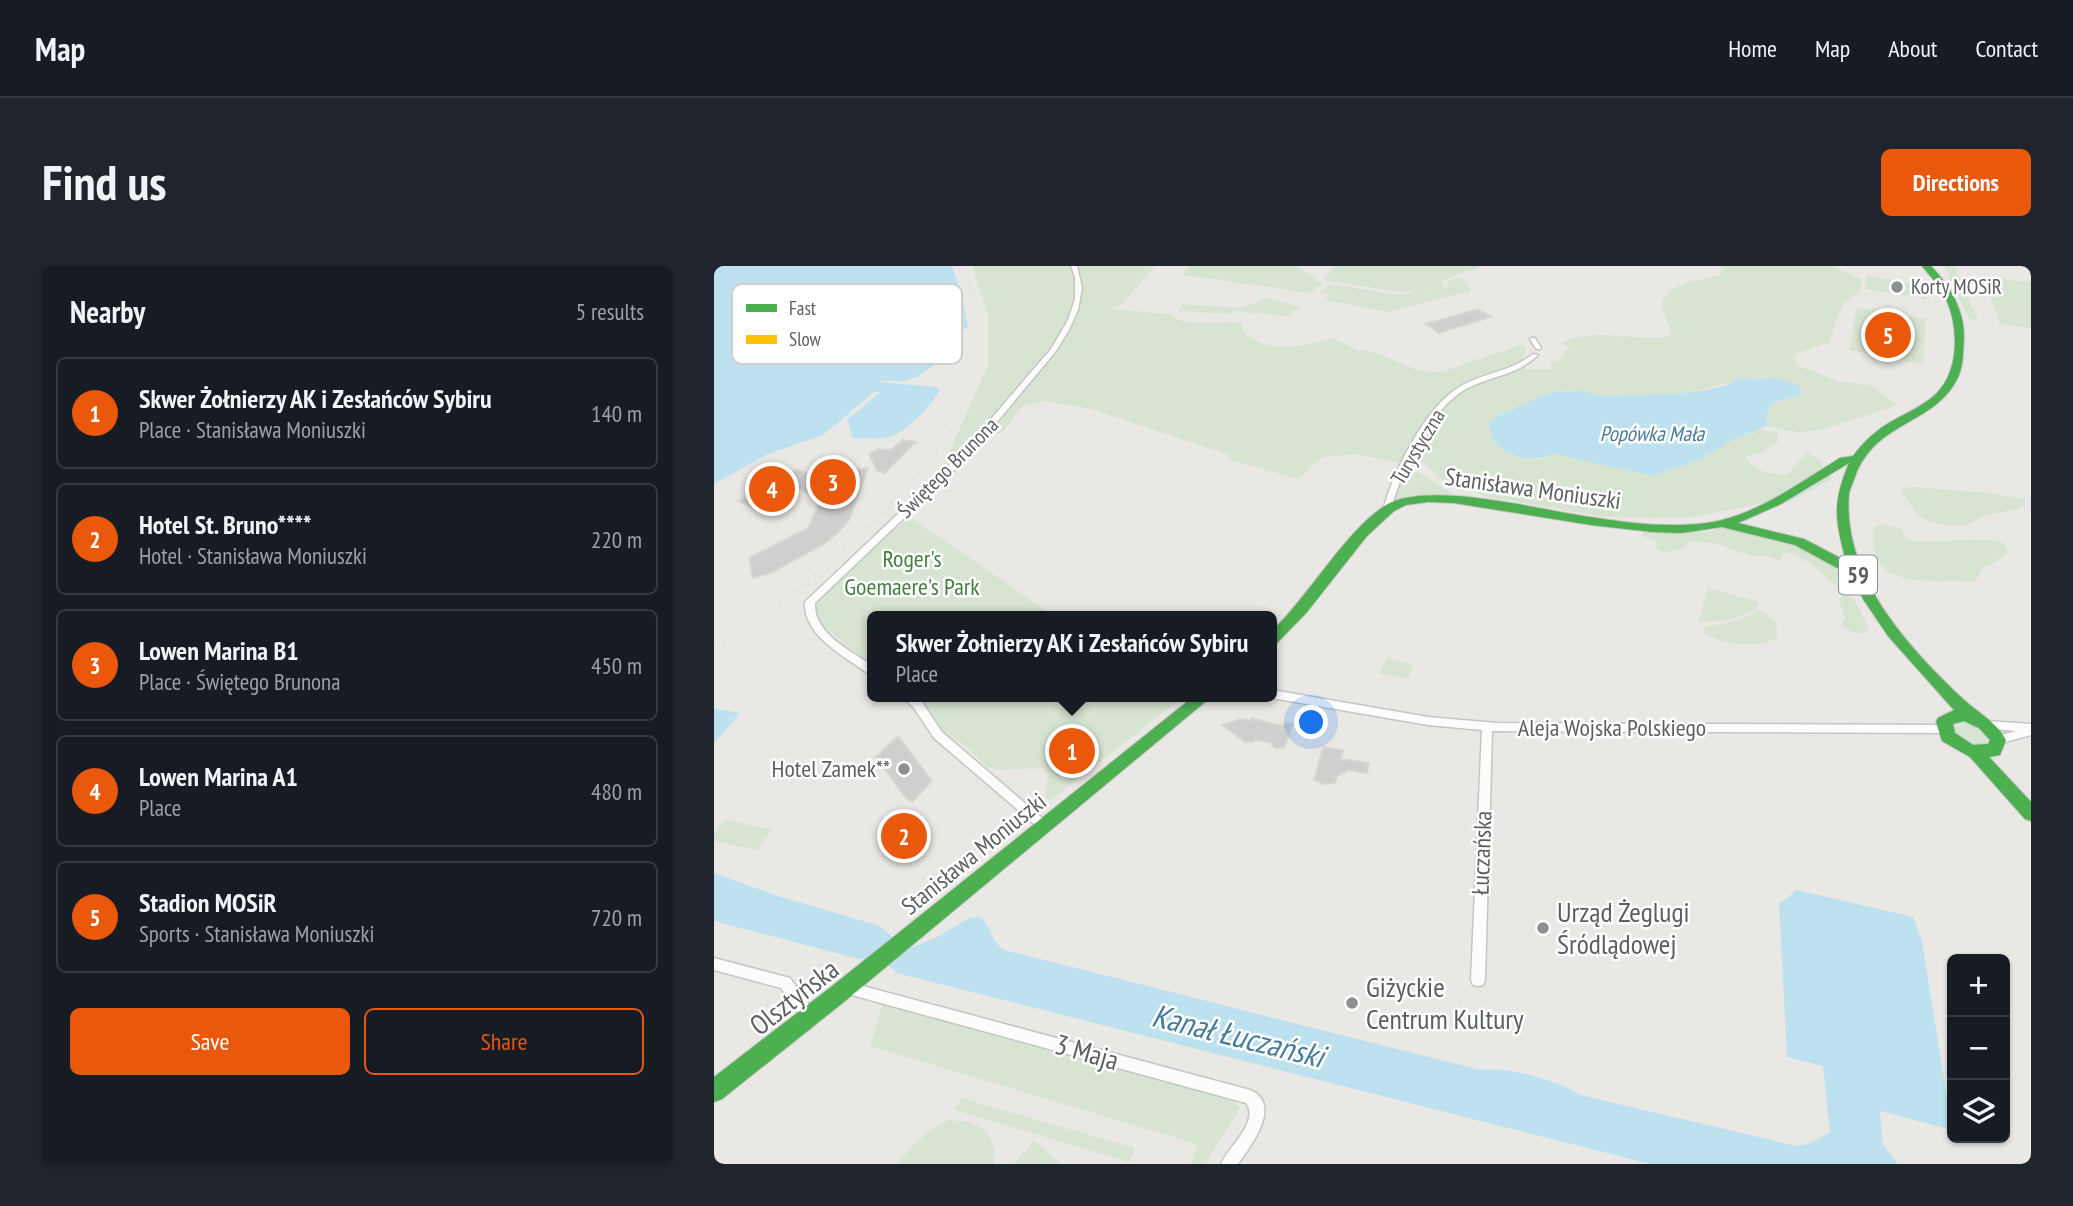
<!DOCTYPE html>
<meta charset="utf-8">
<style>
:root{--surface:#171b24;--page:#20242c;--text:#f1f3f6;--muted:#9ea1a6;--line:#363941;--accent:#ea580c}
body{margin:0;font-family:"PT Sans Narrow",sans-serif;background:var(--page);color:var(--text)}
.controls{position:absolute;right:21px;bottom:21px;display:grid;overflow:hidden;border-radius:10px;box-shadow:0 2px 5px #0004}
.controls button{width:63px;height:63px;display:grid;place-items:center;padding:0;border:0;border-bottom:2px solid var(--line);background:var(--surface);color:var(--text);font:35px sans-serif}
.you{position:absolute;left:598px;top:457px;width:24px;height:24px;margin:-18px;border:5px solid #fff;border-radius:50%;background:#1a73e8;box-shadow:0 0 0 10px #1a73e833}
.badge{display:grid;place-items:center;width:46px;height:46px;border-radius:50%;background:var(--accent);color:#fff;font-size:23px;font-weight:700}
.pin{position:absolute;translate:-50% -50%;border:4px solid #fff;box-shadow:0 2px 7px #0006}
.popup{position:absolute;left:153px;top:345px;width:410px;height:91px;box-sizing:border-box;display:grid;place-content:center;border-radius:10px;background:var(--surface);filter:drop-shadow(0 2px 5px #0005);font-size:23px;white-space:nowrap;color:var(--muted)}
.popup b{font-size:26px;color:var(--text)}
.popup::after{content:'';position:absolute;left:50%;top:100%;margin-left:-14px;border:14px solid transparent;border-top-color:var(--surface)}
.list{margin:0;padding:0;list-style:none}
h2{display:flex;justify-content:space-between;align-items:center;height:91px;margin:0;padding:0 28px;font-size:30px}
h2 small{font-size:23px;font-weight:400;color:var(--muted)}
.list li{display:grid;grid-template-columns:46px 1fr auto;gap:21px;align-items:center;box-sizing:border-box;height:112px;margin:0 14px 14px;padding:0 14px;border:2px solid var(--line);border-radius:10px}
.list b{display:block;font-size:26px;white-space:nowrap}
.list p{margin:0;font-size:23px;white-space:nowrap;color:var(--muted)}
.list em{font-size:23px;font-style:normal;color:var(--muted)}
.actions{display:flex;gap:14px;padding:21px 28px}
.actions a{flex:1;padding:16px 0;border:2px solid var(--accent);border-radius:10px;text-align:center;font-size:24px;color:var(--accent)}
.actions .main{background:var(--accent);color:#fff}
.icon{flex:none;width:38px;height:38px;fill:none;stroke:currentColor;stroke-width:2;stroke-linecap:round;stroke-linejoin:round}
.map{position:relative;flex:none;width:1317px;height:898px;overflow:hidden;border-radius:10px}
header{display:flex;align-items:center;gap:42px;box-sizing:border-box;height:98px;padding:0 35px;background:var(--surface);border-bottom:2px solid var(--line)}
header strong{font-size:33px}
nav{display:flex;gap:38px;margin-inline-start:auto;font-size:24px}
.intro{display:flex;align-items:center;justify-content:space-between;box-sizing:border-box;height:168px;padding:0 42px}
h1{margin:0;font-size:49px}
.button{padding:18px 32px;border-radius:10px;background:var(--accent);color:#fff;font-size:24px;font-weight:700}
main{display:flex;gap:42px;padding:0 42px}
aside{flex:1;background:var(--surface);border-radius:10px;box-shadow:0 2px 5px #0004}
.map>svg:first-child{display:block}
.green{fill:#d7e4d2}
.water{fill:#bee1f0}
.building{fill:#d1cfce;stroke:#d9d7d4;stroke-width:2}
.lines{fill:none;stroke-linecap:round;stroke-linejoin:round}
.street-casing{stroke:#c4c5c5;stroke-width:3}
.fast-casing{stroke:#c4c5c4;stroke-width:2}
.street{fill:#fcfcfb;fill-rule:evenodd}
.fast{fill:#4caf50;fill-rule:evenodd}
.rail-far2{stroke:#e2e1e1;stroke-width:2;stroke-dasharray:1 5;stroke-linecap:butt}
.rail-far1{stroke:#e2e1e1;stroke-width:2.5;stroke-dasharray:2 7;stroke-linecap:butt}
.rail{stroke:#e2e1e1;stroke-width:3.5;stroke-dasharray:2 9;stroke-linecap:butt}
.poi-dot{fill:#8d8f90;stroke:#fff;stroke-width:2.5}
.labels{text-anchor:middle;stroke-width:5;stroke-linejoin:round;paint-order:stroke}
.far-poi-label{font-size:21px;fill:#5b5f62;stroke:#fff;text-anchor:start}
.far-water-label{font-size:21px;font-style:italic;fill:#487c9b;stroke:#fff}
.far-street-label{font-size:21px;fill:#5b5f62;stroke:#fff}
.shield{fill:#fff;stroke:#8c8f91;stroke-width:2}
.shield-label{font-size:23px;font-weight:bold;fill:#5b5f62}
.street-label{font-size:24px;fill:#5b5f62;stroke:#fff}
.park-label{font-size:24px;fill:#457d3f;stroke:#fff}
.poi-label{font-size:24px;fill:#5b5f62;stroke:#fff;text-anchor:end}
.near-poi-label{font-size:28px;fill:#5b5f62;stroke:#fff;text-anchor:start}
.near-street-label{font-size:28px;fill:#5b5f62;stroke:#fff}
.near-water-label{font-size:32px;font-style:italic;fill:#487c9b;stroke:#fff}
.key{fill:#fff;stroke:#cecfd0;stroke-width:2}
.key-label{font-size:19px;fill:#5b5f62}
</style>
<header>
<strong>Map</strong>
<nav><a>Home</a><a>Map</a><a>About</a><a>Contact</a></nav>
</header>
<div class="intro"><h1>Find us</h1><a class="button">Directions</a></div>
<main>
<aside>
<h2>Nearby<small>5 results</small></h2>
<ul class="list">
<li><span class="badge">1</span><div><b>Skwer Żołnierzy AK i Zesłańców Sybiru</b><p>Place · Stanisława Moniuszki</p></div><em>140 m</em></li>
<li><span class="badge">2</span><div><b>Hotel St. Bruno****</b><p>Hotel · Stanisława Moniuszki</p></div><em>220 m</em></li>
<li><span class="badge">3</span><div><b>Lowen Marina B1</b><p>Place · Świętego Brunona</p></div><em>450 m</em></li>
<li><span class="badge">4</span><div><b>Lowen Marina A1</b><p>Place</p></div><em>480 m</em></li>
<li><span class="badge">5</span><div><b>Stadion MOSiR</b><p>Sports · Stanisława Moniuszki</p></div><em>720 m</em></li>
</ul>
<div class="actions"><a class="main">Save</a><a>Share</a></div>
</aside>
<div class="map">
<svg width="1317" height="898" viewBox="0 0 1317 898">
<rect width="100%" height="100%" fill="#eae8e5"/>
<g class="green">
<path d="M258,0H441L409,37L397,43L456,48C476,64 505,53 528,57V63C550,90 589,81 618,72L644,84H653L707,105L728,106L806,79L813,82L806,98L811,103H838L836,96L846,94L855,81L847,77C880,60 919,76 954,71L957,65L947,39C956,15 984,15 1006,9L1009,5L1004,0H1118L1148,14L1146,27C1124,36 1123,54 1116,76L1082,88L1081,98L1127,116L1156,119L1184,139L1109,163L1086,167L1053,160V146L1058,136L1087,129C1079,124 1069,114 1060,112C1032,107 990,126 959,128C937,130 911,133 889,130C871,128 853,121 836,127C808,137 801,158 787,182L797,189L826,193L839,188L905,202L988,193L1015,176L1046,164L1063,166L1064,176L1046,187L1031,190C1042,207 1054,207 1073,209L1093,186L1107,196L1118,213L1077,235L1054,236L979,251L938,252L885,250L774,231L754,224L750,225L722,211L724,209L705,194L681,196L643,188L608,191L584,213L518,194L512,188L374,142L330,135L308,140L287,168L256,170L228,202L274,99V49Z"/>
<path d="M475,0H582L608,17L596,27L469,9Z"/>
<path d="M621,0H769L727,15L732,19L727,23L688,26L609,14Z"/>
<path d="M1229,0H1240L1264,54L1255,53L1235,12V7Z"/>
<path d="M1153,10L1214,20L1213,33L1151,23Z"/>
<path d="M746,11L758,24L675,46L610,34L615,28L605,26L616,18L684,29L711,24H726L735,20L732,16Z"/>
<path d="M1269,11L1317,16V62L1286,58Z"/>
<path d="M552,32L586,41L574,50L519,45L515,48L464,45L469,38L528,42Z"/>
<path d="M1143,41L1212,53L1209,98L1135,84Z"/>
<path d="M699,206L706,207L741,229L705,230L680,236L690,210Z"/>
<path d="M1206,221C1241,226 1277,224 1311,234V240C1297,246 1282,246 1268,251C1264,252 1262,256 1258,257C1245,263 1215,259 1204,249C1198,243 1194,233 1187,227L1189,222Z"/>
<path d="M199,253L340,350H159L158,400L107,358L100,341L110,325L191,255Z"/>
<path d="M1170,258L1187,263L1192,272L1200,275L1276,274L1290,277L1294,286L1290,291L1269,302L1261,316C1219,312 1152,328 1159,262Z"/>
<path d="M1008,262L1084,279L1109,291L1138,319L1137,324C1111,322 1100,287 1069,287L1066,295L1052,290H1038L1004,278L977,275C969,284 953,289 942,283L943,275L928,270L930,264L936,263L993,266Z"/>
<path d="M994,322L1045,336L1042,343L1017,354L984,356Z"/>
<path d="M1129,328L1141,335L1155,363L1153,367H1140L1127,359L1131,351L1125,334Z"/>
<path d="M1046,344L1062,356L1063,371C1051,384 999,378 989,365L992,361L1025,354Z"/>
<path d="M673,392L700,399L693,413L665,407Z"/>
<path d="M204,431H463L466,433L336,535L331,531L334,508L328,502L289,504L273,501L255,483L228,464Z"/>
<path d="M1246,456L1261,458L1275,471L1273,477C1258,483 1247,475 1239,463Z"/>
<path d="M11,554L58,564L42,584L0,575V567Z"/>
<path d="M169,737L516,832L526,842L491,898H477L483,878L156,780Z"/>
<path d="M247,832L421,882L415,896L241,844Z"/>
<path d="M235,854C264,853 284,867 280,898H182C199,880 212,864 235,854Z"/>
<path d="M320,875L347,898H300Z"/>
</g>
<g class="water">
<path d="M0,0H238L247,26L254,62C242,64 230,65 225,77L233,81C227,95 209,110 194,114C185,117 174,113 165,116L222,121L226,124C220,137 192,166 178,170C166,174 152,172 139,172L133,154L166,126H160L109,169L54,188L0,218Z"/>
<path d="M1061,112L1081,117L1087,122V129L1058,137L1053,146V160L1015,176L988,193L939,210L839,188C812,199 778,189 775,157L784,150L838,126L866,125L889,130L960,128L993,124L1013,119L1021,113Z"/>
<path d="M0,442L26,447L0,478Z"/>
<path d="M0,607L64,630L166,660L182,674L199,681L223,671L255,652L265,651C279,658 275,676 291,684L766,804C792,800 844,814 866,829L1083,880L1097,877L1116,866L1109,800L1073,791L1065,638L1083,624L1199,651L1208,675L1238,864L1166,845L1169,879L1184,898H936L183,707C172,695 161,692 145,693L0,655Z"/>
</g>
<g class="building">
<path d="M764,43L777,51L725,67L712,58Z"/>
<path d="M189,174L202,176L171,207L163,205L155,188L165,183L177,184Z"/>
<path d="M154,202L135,254L124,266L113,276L57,307L39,312L35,292L94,262L110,226L94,227L77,219L37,241L24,235L83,203L99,210L103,207Z"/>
<path d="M538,452L567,460L571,457L579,458L570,482H561L555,476L541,474L539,476H531L508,459L527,453L537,455Z"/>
<path d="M184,470L218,515L198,536L192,532L162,491Z"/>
<path d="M609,481L629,484L627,493L655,497L653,507L634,504L623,510L621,517L611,518L600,514Z"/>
<path d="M206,549L217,567L176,590L165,571Z"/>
</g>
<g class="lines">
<g class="street-casing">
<g id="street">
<path d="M357,0H363L368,22L364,44L355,64L342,85L253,192L101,337C99,367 137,385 159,400V408H155C131,391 89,370 91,336L247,188L337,83L354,54L361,33V11Z"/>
<path d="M817,72H821L827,82L826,83H822L816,73Z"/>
<path d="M819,88L824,89C804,109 776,110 752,123C717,142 686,207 677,244L676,246H670L669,244C679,206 711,142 745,121C768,107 797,106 819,88Z"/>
<path d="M558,424L714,451L782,457L1230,459L1234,460L1235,463L1234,466L1230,467L778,465L771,714L769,719L764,720L759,719L757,714L768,464L714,459L558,432L555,431H558Z"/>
<path d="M188,431H200L208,436L228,466L334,557L336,560L334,563L330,565L326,563L220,472L200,442Z"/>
<path d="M1273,455L1317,458V469L1284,478L1280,477L1279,474L1280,471L1302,465L1269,462L1268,459L1269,456Z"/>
<path d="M0,692L76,712L101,747L103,752L101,757L96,759L91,757L67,722L0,704Z"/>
<path d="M134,716L536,824C569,838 537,880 524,898H507C514,881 546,856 532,837L134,728L129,727L127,722L129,717Z"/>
</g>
</g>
<g class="fast-casing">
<g id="fast">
<path d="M1208,0H1217C1235,19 1250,43 1250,70C1249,86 1250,103 1241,117C1216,159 1163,156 1142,208C1140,215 1136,222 1135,228C1128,309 1193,380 1247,431C1263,447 1281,454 1292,474L1286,489L1275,491L1317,536V555L1311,553L1256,491L1228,475L1222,456L1224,452L1240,444L1174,370L1149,333L1138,310L1081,279L1008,261L967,267L938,266L877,259L740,237L714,236L692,239L680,245L653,270L593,346L563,377L558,378V365C595,330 632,264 672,239C714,214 826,244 876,251C914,257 954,262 993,257C1042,250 1085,217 1126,192L1139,190C1148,178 1158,168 1170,160C1187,149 1207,142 1222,128C1246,105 1245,59 1231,31C1225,19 1216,10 1208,0ZM1135,197C1118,237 1121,254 1132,295L1090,273L1024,257L1067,238ZM1250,455L1265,462L1276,474L1274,478L1259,479L1241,467L1239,458Z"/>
<path d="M479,431H497L131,735L8,833L0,836V811L117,721Z"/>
</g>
</g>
<use href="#street" class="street"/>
<use href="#fast" class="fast"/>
<path class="rail-far2" d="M245,150C274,96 268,56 249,0"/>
<path class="rail-far1" d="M58,341C130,288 203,228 246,148"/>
<path class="rail" d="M0,382L60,339"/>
</g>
<g class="poi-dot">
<circle cx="1183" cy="21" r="7"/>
<circle cx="190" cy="503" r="7"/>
<circle cx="829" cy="662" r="7"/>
<circle cx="638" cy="737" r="7"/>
</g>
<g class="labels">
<g class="far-poi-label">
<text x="1197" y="28">Korty MOSiR</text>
</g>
<g class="far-water-label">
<text x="938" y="175">Popówka Mała</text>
</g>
<g class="far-street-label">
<text transform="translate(704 181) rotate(-59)" y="7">Turystyczna</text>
<text transform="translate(234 202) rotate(-45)" y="7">Świętego Brunona</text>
</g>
<rect class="shield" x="1125" y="289.5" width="38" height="39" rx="5"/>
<g class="shield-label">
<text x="1144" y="317">59</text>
</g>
<g class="street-label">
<text transform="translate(819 223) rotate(8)" y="8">Stanisława Moniuszki</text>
<text x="898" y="470">Aleja Wojska Polskiego</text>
<text transform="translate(768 587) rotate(-88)" y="8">Łuczańska</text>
<text transform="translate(260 588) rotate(-39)" y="8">Stanisława Moniuszki</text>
</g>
<g class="park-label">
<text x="198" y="301">Roger's<tspan x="198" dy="28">Goemaere's Park</tspan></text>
</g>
<g class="poi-label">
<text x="176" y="511">Hotel Zamek**</text>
</g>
<g class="near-poi-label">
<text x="843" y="656">Urząd Żeglugi<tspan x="843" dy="32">Śródlądowej</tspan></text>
<text x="652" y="731">Giżyckie<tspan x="652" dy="32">Centrum Kultury</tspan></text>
</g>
<g class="near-street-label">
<text transform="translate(80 731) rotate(-38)" y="10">Olsztyńska</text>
<text transform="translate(373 786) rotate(16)" y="10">3 Maja</text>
</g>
<g class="near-water-label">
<text transform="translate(524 770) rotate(14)" y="11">Kanał Łuczański</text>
</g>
</g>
<rect x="18" y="18" width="230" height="80" rx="10" class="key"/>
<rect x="32" y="38" width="31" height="8" fill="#4caf50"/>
<rect x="32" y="69" width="31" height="9" fill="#ffc107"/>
<g class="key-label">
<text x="75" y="49">Fast</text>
<text x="75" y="80">Slow</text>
</g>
</svg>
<div class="controls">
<button>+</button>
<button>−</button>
<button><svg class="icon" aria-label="layers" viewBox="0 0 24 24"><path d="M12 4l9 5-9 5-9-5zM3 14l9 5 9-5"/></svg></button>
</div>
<div class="you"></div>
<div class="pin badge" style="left:358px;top:485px">1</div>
<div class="popup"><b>Skwer Żołnierzy AK i Zesłańców Sybiru</b>Place</div>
<div class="pin badge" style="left:190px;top:570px">2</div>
<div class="pin badge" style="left:119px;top:216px">3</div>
<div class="pin badge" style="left:58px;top:223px">4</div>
<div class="pin badge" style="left:1174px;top:69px">5</div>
</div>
</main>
